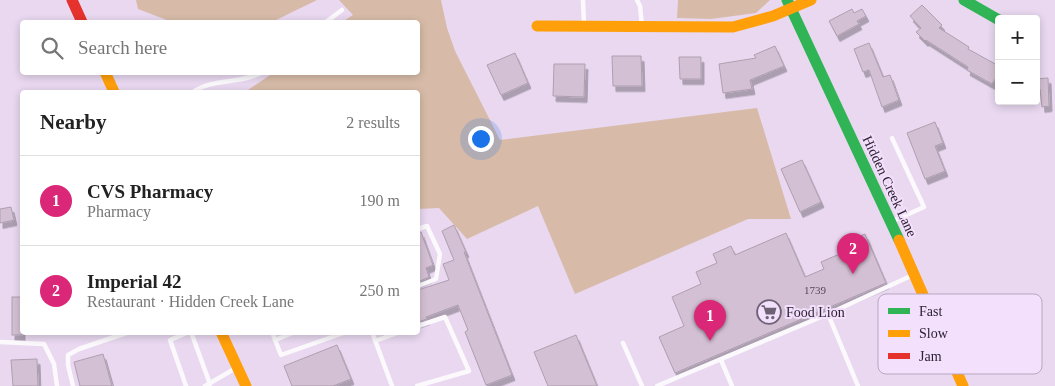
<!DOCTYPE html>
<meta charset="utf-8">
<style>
:root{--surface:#fff;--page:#f6f6f6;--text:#222;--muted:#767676;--line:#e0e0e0;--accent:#db2777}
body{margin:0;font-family:Georgia,serif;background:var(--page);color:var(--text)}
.controls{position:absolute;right:15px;top:15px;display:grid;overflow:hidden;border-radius:5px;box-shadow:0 2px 8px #0003}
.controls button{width:45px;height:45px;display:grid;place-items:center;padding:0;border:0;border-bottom:1px solid var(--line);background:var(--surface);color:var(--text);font:25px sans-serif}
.you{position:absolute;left:480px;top:138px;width:18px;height:18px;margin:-12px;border:4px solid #fff;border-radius:50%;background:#1a73e8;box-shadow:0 0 0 8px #1a73e833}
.badge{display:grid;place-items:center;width:32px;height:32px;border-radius:50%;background:var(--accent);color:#fff;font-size:16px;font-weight:700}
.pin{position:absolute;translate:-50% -41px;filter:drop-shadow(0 1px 2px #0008)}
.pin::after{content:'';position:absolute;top:26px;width:18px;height:15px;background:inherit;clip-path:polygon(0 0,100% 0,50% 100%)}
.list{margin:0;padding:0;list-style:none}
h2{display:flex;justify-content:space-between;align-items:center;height:65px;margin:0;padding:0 20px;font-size:21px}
h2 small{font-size:16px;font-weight:400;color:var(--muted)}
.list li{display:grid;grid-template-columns:32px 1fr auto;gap:15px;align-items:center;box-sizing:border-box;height:90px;padding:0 20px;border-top:1px solid var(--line)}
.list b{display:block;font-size:19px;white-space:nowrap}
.list p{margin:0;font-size:16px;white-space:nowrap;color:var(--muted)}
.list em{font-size:16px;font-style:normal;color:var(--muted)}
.icon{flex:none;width:28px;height:28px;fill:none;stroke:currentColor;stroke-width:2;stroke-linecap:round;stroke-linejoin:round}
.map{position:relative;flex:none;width:1055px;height:386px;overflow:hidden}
.search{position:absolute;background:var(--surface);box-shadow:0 2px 8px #0003;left:20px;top:20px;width:400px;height:55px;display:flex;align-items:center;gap:12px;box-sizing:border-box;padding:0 18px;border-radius:5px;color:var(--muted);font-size:19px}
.panel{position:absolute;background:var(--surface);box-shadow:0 2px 8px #0003;left:20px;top:90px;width:400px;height:245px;border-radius:5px}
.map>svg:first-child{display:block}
.green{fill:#d7bba8}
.building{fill:#d4c0d4;stroke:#ae9faf;filter:url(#shadow)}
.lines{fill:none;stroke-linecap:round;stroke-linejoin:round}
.lane{stroke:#fcf9fd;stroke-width:4.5}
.fast{stroke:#30b455;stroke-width:11}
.slow{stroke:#ff9f0a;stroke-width:11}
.jam{stroke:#e5322d;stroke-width:11}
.labels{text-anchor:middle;stroke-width:4;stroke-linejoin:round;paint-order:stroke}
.number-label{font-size:11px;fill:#57495a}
.street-label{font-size:14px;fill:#2d2132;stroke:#f3e0fc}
.poi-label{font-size:14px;fill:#2d2132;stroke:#f3e0fc;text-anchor:start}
.key{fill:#f3e0fc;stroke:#b8a7bf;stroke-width:1}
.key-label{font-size:14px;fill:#2d2132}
</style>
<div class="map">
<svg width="1055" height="386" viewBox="0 0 1055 386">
<defs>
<filter id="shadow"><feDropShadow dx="3" dy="5.5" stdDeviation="0" flood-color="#0004"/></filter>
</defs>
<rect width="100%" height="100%" fill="#e9d8f0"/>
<g class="green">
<path d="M136,0H317L272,22H172L138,9Z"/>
<path d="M339,0H441L447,28L455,51L500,140L757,108L791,219H748L575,294L538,206L467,239L439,208L418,209V92H245L273,73L418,72V22H342L353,15Z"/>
<path d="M678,0H770L756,13L711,19L677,18Z"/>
</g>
<g class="building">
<path d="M922,5L942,25L939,28L969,47L968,49L999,66V73L992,84L967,70L968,67L926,40L925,41L916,32L921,28L910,16Z"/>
<path d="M852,9L854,13L862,9L866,16L857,21L859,24L837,36L829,21Z"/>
<path d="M869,43L883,77L890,75L899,100L882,107L869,70L863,72L854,49Z"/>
<path d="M775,46L784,66L750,80L752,89L723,93L719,64L756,58L754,55Z"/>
<path d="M515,53L528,83L501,95L487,65Z"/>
<path d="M612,56H641L642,86H613Z"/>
<path d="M679,57H701V79H680Z"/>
<path d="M554,64H585L584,97L553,96Z"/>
<path d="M1048,78L1049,106L1042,107L1040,89L1036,90V79Z"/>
<path d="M935,122L943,143L935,146L945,171L925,179L907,133Z"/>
<path d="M802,160L821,202L800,212L781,169Z"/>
<path d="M11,207L14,220L0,223V209Z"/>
<path d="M454,225L466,252H464L512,375L486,385L465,332L468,330L458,305L426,317L427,319L418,322V290L449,280L443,264L454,260L442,231Z"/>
<path d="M421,232L433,265L426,268L429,277L418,282V233Z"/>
<path d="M786,233L805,277L824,269L821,262L842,253L839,245L865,234L886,283L675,373L659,337L684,326L672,297L701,284L696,272L717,263L713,254L731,246L735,255Z"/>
<rect x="12" y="297" width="10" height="38"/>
<path d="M576,335L597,386H548L534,352Z"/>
<path d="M337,345L351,379L333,386H292L284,366Z"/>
<path d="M103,354L112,386H80L74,362Z"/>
<path d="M37,359L38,386H13L11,360Z"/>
</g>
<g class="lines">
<g class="lane">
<path d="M583,0L584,25"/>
<path d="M637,0L640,6L642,26"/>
<path d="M326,22L342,10"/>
<path d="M193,92C213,78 241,84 263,72"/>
<path d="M892,138L924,207L893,221"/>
<path d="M418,229L427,226L440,254L436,279L418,286"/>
<path d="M828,314L858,386"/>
<path d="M191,332L210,384"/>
<path d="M272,332L281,355L346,332"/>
<path d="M372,332L392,386"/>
<path d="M275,340L295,332"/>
<path d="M375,341L400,332"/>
<path d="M0,342L44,344L54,364L57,386"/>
<path d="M623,343L642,386"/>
<path d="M721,360L732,386"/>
<path d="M73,386L68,365V355L79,349L129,332"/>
<path d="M186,386L170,340L189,332"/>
<path d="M205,386L236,368"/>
<path d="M417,386L469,371L445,317L418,326"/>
<path d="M657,386L828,314L913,275"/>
</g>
<g class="fast">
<path d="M787,0L899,240"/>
<path d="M964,0L999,20"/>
</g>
<g class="slow">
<path d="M537,26L733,27L773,16L811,0"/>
<path d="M105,72L114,92"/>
<path d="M899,240L963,386"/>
<path d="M221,332L246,386"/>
</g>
<path class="jam" d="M72,0L82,22"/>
</g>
<defs>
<g id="supermarket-ring" transform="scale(1.25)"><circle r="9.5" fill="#f3e0fc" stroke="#6f6174" stroke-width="1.5"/><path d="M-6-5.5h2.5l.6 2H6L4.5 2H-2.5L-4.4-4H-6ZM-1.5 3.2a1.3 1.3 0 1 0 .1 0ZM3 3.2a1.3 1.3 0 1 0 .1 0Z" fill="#6f6174"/></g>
</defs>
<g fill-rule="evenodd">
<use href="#supermarket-ring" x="769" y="312"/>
</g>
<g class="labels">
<g class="number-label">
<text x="815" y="294">1739</text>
</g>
<g class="street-label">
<text transform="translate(890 186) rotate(65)" y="5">Hidden Creek Lane</text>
</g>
<g class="poi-label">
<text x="786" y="317">Food Lion</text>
</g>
</g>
<rect x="878" y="294" width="164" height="80" rx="8" class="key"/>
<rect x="888" y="308" width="22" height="6" fill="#30b455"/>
<rect x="888" y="330" width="22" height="7" fill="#ff9f0a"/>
<rect x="888" y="353" width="22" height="6" fill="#e5322d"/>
<g class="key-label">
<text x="919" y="316">Fast</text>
<text x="919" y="338">Slow</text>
<text x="919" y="361">Jam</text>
</g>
</svg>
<div class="controls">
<button>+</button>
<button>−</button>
</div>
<div class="you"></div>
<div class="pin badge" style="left:710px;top:341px">1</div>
<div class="pin badge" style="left:853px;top:274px">2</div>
<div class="search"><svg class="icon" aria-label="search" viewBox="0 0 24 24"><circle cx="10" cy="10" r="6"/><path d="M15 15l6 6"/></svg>Search here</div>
<section class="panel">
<h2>Nearby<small>2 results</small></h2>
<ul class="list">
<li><span class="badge">1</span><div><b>CVS Pharmacy</b><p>Pharmacy</p></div><em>190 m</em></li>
<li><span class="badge">2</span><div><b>Imperial 42</b><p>Restaurant · Hidden Creek Lane</p></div><em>250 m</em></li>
</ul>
</section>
</div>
